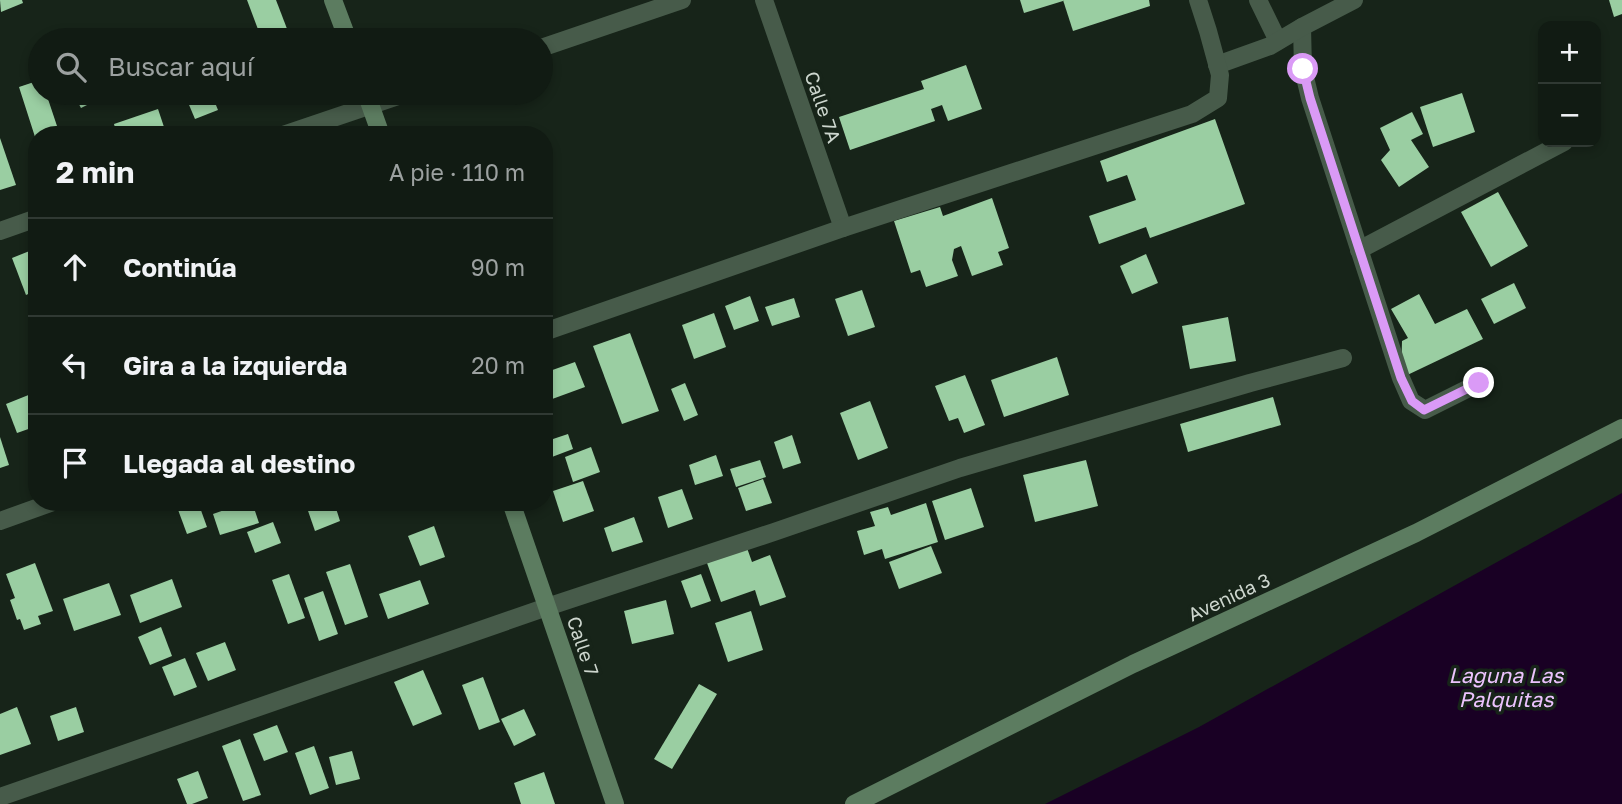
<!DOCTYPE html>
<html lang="es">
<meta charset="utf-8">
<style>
:root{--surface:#111b13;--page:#1a241c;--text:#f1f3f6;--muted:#9ca1a0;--line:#303933}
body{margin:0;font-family:"Golos Text",sans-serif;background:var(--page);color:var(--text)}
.controls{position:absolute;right:21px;top:21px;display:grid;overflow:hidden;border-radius:14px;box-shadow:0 4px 10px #0003}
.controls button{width:63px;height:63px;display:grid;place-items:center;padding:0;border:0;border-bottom:2px solid var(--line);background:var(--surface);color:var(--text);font:35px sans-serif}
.stop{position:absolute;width:21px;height:21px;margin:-16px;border:5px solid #da9af6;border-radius:50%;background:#fff}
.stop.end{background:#da9af6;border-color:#fff;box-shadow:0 2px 7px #0008}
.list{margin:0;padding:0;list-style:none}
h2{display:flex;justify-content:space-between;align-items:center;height:91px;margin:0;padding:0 28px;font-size:30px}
h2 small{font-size:23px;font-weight:400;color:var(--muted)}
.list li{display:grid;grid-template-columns:46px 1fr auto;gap:21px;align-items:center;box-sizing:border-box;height:98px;padding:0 28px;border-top:2px solid var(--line)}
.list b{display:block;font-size:26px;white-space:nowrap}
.list em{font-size:23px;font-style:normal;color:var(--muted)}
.icon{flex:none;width:38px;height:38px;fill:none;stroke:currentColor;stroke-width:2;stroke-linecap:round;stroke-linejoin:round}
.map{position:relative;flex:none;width:1622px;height:804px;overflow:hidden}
.search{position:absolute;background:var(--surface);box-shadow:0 4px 10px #0003;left:28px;top:28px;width:525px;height:77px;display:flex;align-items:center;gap:18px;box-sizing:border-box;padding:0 24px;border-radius:38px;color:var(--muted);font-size:26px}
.panel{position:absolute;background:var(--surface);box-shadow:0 4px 10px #0003;left:28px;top:126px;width:525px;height:385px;border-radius:28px}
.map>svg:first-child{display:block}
.water{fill:#190024}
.building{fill:#9acea2}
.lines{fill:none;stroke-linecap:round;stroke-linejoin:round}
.street{stroke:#475b4a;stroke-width:18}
.secondary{stroke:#5c7c60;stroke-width:18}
.route{stroke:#da9af6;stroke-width:9}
.labels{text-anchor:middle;stroke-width:7;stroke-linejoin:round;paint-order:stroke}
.street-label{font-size:19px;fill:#cdd6ce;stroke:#172419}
.water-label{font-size:21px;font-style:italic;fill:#ecc3fe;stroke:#172419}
</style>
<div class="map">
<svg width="1622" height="804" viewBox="0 0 1622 804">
<rect width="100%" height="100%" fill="#172419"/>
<path class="water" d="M1622,493V804H1045L1199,727Z"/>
<g class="building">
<path d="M0,0H22L23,3L1,12Z"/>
<path d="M247,0H276L289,34L274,40H262Z"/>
<path d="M1020,0H1063V1L1024,13Z"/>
<path d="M1063,0H1149L1150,6L1073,31Z"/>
<path d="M1609,0H1622V14L1614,17Z"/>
<path d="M966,65L982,109L948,121L942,105L931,109L935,121L850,150L839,117L924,89L921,81Z"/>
<path d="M40,80V93H46L60,135H37L36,140L19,87Z"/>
<path d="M73,93H98L101,98L81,108Z"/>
<path d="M184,93H211L218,110L195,119Z"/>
<path d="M1462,93L1475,132L1433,147L1420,107Z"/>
<path d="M158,109L165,130L152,135H117L114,124Z"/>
<path d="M1412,112L1423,134L1411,140L1429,167L1399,187L1381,160L1390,150L1380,128Z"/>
<path d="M1215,119L1245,204L1150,238L1146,227L1099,244L1089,216L1136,200L1127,175L1107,182L1100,161Z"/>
<path d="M0,138L16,185L0,190Z"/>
<path d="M1498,192L1528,246L1491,267L1461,212Z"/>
<path d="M992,198L1009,248L998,252L1003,265L972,276L961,246L954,249L952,260L958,276L926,287L920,270L911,273L894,221L940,207L943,216Z"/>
<path d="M37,248V290L26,295L12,258Z"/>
<path d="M1146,254L1158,283L1132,294L1120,266Z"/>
<path d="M1514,283L1526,308L1494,324L1481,299Z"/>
<path d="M862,290L875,327L848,336L835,299Z"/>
<path d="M1419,294L1435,324L1467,309L1483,339L1401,378L1402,341L1408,338L1391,309Z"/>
<path d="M750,296L759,321L734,330L725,306Z"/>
<path d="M794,298L800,317L772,326L765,307Z"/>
<path d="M714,313L726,347L694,359L682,325Z"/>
<path d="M1228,317L1236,361L1190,369L1182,326Z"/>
<path d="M630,333L659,411L622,424L593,346Z"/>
<path d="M1057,357L1069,395L1004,417L991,380Z"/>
<path d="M575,362L585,387L544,402V373Z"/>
<path d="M965,375L985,425L964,433L958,418L949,421L935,386Z"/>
<path d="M685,383L698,415L684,421L671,389Z"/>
<path d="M31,394L37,410V426L17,433L6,404Z"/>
<path d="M1273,397L1281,425L1188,452L1180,424Z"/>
<path d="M870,401L888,448L858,460L840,413Z"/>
<path d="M568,434L573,449L544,460V442Z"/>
<path d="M792,435L801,463L783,469L774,442Z"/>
<path d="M0,437L9,465L0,468Z"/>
<path d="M591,447L600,472L573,482L565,457Z"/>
<path d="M716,455L723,476L695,485L689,465Z"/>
<path d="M760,460L766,477L736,487L730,469Z"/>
<path d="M1086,460L1098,506L1035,522L1023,475Z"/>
<path d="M763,479L772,503L746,511L738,488Z"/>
<path d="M583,481L594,511L563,522L553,491Z"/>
<path d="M971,488L984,527L945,540L932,501Z"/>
<path d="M682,489L693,519L668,528L658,497Z"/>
<path d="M190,502H198L207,527L187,534L177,507Z"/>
<path d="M247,502H252L259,523L220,535L213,514Z"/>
<path d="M313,502H334L340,521L315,531L306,505Z"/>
<path d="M926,503L938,542L885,559L882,549L864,555L857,531L875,526L870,512L888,507L891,515Z"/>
<path d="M634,517L643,542L612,552L604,528Z"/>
<path d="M273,522L281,543L255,553L247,532Z"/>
<path d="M434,526L445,557L420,566L408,536Z"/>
<path d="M931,546L942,573L899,589L889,562Z"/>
<path d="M747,548L752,562L770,555L786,597L760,606L755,590L721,602L707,563Z"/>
<path d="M35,563L53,611L38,616L41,624L24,630L20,619L17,620L10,600L15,598L6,574Z"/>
<path d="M350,564L368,617L345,625L326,572Z"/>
<path d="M289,574L305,618L288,624L272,580Z"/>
<path d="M701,574L711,601L691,608L681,581Z"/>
<path d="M172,579L182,607L140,623L130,595Z"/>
<path d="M420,580L429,604L388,619L379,594Z"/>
<path d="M109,583L121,615L74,631L63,599Z"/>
<path d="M323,591L338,634L319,641L304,598Z"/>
<path d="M666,600L674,634L632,644L624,611Z"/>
<path d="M751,611L763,650L728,662L715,623Z"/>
<path d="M161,627L172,656L150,665L138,637Z"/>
<path d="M225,642L236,670L208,681L196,653Z"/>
<path d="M185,658L197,687L174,696L162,667Z"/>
<path d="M423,670L442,714L413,726L394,682Z"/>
<path d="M483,677L500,722L479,730L462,685Z"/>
<path d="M699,684L717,694L672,769L654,759Z"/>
<path d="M17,707L31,744L0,755V714Z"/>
<path d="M76,707L84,732L58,741L50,716Z"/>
<path d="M524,709L536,735L514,746L501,719Z"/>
<path d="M277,725L288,752L264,761L253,734Z"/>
<path d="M240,739L261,795L243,801L222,746Z"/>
<path d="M314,746L329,788L310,795L295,753Z"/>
<path d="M352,751L360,779L336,785L329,757Z"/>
<path d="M198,771L208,798L192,804H187L177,779Z"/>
<path d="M544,772L555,804H521L514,783Z"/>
</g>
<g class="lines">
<g class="street">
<path d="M764,0L843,228"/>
<path d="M1258,0L1278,41"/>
<path d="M1302,27L1303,69L1310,98L1401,378L1411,401L1425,410L1479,383"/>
<path d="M541,48L682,0"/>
<path d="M1217,65L1270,46L1302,27L1354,0"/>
<path d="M283,135L407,93"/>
<path d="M0,231L37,218"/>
<path d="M1359,250L1564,142"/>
<path d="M544,332L843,228L1192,114L1218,98L1220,75L1208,31L1198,0"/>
<path d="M0,521L53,502"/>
<path d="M0,797L547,607L774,532L960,468L1250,383L1343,358"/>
</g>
<g class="secondary">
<path d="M333,0L348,40"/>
<path d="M366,93L381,135"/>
<path d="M511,502L615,804"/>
<path d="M854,804L1133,664L1416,533L1622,428"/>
</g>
</g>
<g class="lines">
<path class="route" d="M1303,69L1310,98L1401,378L1412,401L1424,410L1479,383"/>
</g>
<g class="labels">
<g class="street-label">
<text transform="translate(823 107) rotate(71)" y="7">Calle 7A</text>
<text transform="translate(1229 597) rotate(-25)" y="7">Avenida 3</text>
<text transform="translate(583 646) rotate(71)" y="7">Calle 7</text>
</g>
<g class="water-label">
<text x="1506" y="683">Laguna Las<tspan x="1506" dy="24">Palquitas</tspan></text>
</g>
</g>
</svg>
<div class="controls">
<button>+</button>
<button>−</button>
</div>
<div class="stop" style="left:1303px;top:69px"></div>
<div class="stop end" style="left:1479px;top:383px"></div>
<div class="search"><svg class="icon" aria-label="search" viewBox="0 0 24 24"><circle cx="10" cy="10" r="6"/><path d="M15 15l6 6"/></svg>Buscar aquí</div>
<section class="panel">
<h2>2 min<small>A pie · 110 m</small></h2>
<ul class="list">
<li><svg class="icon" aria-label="ahead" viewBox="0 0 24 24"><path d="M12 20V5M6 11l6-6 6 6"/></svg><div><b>Continúa</b></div><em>90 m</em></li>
<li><svg class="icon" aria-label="left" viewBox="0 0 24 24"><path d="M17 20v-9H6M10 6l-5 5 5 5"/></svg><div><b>Gira a la izquierda</b></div><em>20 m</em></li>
<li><svg class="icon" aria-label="arrive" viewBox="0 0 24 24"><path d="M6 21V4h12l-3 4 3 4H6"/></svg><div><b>Llegada al destino</b></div></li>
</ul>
</section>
</div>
